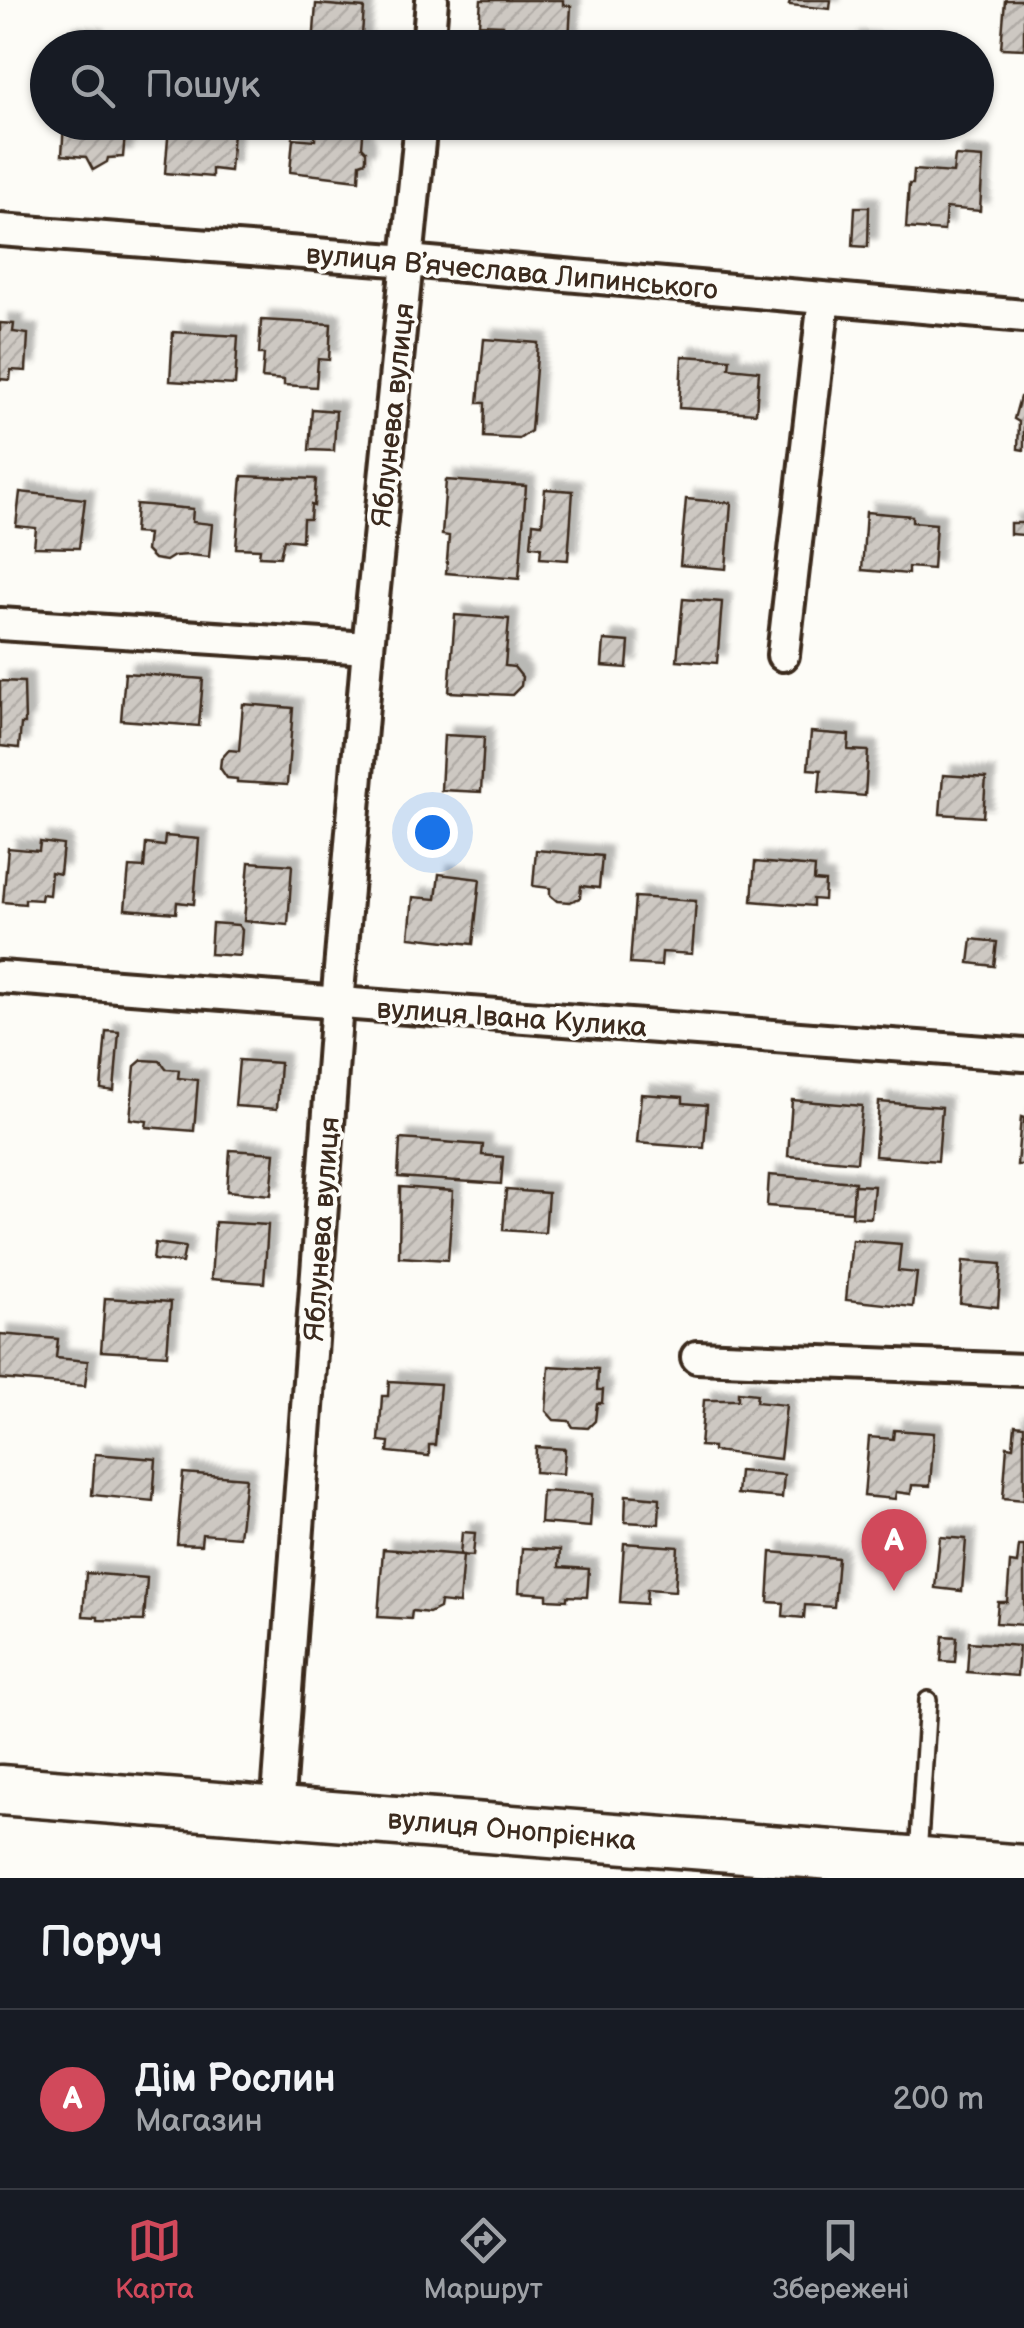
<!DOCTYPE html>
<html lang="uk">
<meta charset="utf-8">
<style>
:root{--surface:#171b24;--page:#20242c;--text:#f1f3f6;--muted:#9ea1a6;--line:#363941;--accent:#d1495b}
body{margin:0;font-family:"Balsamiq Sans",sans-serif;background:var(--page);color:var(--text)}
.you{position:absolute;left:432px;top:832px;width:35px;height:35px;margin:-25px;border:8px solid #fff;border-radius:50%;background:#1a73e8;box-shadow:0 0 0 15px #1a73e833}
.badge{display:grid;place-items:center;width:65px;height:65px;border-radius:50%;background:var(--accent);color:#fff;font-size:32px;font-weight:700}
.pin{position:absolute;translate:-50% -82px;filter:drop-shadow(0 2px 5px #0008)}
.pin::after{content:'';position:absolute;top:52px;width:35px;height:30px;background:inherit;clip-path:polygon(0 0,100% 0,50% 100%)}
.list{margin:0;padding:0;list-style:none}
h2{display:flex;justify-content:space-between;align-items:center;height:130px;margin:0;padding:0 40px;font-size:42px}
h2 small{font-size:32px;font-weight:400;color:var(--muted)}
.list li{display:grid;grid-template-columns:65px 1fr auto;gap:30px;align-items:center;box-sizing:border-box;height:180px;padding:0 40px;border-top:2px solid var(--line)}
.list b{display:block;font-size:38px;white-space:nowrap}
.list p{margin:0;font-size:32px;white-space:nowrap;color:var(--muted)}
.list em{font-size:32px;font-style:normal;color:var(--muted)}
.icon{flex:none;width:55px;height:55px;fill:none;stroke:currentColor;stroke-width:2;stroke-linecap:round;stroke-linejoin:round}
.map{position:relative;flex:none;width:1024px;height:1878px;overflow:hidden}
.search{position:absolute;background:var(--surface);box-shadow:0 2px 8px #0004;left:30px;right:30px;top:30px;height:110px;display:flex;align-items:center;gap:25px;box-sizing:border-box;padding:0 35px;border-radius:55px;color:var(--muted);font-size:38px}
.sheet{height:310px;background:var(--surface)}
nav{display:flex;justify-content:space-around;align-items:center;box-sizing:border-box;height:140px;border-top:2px solid var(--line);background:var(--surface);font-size:28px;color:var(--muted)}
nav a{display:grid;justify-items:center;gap:5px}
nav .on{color:var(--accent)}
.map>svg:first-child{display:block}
.building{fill:url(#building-hatch);stroke:#3b2a1e;stroke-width:2.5;filter:url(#shadow)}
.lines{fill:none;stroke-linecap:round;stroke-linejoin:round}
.lane-casing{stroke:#3b2a1e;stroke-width:22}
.street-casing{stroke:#3b2a1e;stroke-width:38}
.primary-casing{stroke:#3b2a1e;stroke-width:55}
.lane{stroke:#fdfcf7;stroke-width:15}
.street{stroke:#fdfcf7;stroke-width:30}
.primary{stroke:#fdfcf7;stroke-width:48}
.labels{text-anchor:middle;stroke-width:8;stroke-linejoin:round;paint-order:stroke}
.street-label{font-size:28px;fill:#3b2a1e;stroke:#fdfcf7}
</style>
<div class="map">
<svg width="1024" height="1878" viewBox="0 0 1024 1878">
<defs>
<pattern id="building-hatch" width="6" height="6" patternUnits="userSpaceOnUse" patternTransform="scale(2.5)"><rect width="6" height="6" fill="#cdc8c2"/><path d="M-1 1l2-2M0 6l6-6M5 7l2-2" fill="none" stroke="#b1aca6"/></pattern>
<filter id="shadow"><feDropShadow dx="9" dy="-9" stdDeviation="2.5" flood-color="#0004"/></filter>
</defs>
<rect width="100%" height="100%" fill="#fdfcf7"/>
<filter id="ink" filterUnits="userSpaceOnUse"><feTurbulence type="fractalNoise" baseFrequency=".01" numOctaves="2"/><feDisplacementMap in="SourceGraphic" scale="20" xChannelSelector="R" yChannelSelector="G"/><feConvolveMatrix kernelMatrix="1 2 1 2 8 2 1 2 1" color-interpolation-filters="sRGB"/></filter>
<g filter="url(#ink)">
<g class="building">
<path d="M481,0H563V5L571,6L569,40L527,37L526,45L501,43L503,25L479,24Z"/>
<path d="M790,0H831L830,9L789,5Z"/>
<path d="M1005,0H1024V49L1001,48Z"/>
<path d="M316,4L364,8L361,48L313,46Z"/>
<path d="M66,37L94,39V48H65Z"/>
<path d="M851,41L894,45V48H850Z"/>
<path d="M64,122H126L123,157L108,158L107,162L93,170L86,157L62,155Z"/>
<path d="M188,122L230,124L229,131L233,132L230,171L212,169V177L165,173L169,127L188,129Z"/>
<path d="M316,122L364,123L362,147L366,151V161L360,163L359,180L290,172L293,138L315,140Z"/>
<path d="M495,122H559L558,134L494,129Z"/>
<path d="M955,156L983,158L980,211L946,208L944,231L906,228L909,184H913L914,170L953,173Z"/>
<path d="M855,207H869L868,247L853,246Z"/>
<path d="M261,320L331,324L329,360L318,359L316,387L284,385V380L262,378L264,354H259Z"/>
<path d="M0,323L14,324L13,332L28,334L26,371L11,370L10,380L0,379Z"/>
<path d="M173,332L238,336L235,385L170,381Z"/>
<path d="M484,339L538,343L531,431L519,439L484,437L485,403H478Z"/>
<path d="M682,356L730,359L729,368L759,371L756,413L679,408Z"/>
<path d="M1020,397H1024V450L1018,449L1019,422L1014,419Z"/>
<path d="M312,409L336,411L334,451L309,450Z"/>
<path d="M242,476L316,479L314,506L311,505L310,519H303L302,541L284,539L280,557L259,556L260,549L236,548Z"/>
<path d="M446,480L526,486L519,579L446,573L449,536L442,535Z"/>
<path d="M545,489L573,491L568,560L540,558L541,547L531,546L533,523L542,524Z"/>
<path d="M20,492L85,499L79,548L34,547L36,528L16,526Z"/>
<path d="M686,499L731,503L726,569L680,565Z"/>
<path d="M136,504L193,509L192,522L212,524L209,557L189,555L174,556L166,561L154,559L146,551L148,534L134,533Z"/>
<path d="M866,512L912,516V522L936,524L933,569L908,567V574L862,570Z"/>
<path d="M1010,523H1024V535L1010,534Z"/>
<path d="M683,599L722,602L717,663L677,660Z"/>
<path d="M455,615L509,619L505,666L514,667L522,677L521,686L512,695L449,692Z"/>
<path d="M604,640L629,642L627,668L602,666Z"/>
<path d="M125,673L203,679L199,726L121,720Z"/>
<path d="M0,681L24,682L25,724H21L19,748L0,746Z"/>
<path d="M243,704L293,708L287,785L237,782V779L227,778L220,768L221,759L229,750L239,751Z"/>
<path d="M811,732L849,735L848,750L868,751L865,796L819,792L821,770L808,769Z"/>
<path d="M444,735L484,737L481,792L441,790Z"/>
<path d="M943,775L986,778L983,817L940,814Z"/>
<path d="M165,836L199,839L194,904L177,902L176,913L125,909L129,867L144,868L146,844L164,846Z"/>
<path d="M40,842L63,845L60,874L51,872L49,895L42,894L41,900L25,899V904L3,902L8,848L39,851Z"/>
<path d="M536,850L602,856L599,888L581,886L580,898L570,902L557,901L550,895V888L533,886Z"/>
<path d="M249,862L292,865L288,925L244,921Z"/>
<path d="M755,862L815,867L814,881L825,882L824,900L813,899V906L752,901Z"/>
<path d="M439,874L480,879L473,944L409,937L413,897L436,899Z"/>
<path d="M635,897L696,901L692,954L662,952L661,966L630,964Z"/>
<path d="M212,923L238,925L242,930L240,956L210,954Z"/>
<path d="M972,939L997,942L994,966L969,963Z"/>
<path d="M106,1031L119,1032L114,1091L101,1089Z"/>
<path d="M142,1060L160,1061L166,1069L179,1070L178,1078L198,1080L194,1131L146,1127L147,1121L130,1119L135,1066Z"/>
<path d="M239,1060L280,1063L277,1109L235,1106Z"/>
<path d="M641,1094L683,1097V1103L707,1105L704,1148L637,1143Z"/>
<path d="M792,1100L862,1106L857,1162L788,1156Z"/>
<path d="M879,1102L942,1107L938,1161L875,1156Z"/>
<path d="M1021,1117L1024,1118V1165H1017Z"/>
<path d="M400,1139L483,1145L482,1155L503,1157L501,1184L398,1177Z"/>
<path d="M230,1150L275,1153L271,1195L227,1191Z"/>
<path d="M769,1175L855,1182L852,1212L767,1206Z"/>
<path d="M854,1185L874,1186L871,1218L852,1217Z"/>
<path d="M400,1187L453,1191L448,1260L399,1257Z"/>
<path d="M506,1190L548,1193L545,1233L503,1230Z"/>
<path d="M215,1222L268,1225L264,1283L211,1279Z"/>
<path d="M852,1240L901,1244L898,1271L917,1273L913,1307L846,1300Z"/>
<path d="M155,1243L185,1247L182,1263L153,1260Z"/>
<path d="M963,1261L1001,1264L998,1307L960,1303Z"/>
<path d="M105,1298L171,1302L167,1355L101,1351Z"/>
<path d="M0,1334L58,1339L56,1358L88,1361L85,1386L0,1379Z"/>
<path d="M549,1366L598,1369L597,1390H603L602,1403H597L595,1421L588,1428L573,1427L569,1421L554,1420L546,1411Z"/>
<path d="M389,1381L440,1384L435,1445H429V1456L388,1452L389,1442L379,1441L382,1396H388Z"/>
<path d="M738,1392L757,1394L756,1402L786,1405L780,1459L713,1451V1447L700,1446L704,1400H738Z"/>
<path d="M1015,1425L1024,1426V1500L1003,1498L1007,1446L1013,1447Z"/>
<path d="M894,1430L934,1433L930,1486L912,1485L911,1494L896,1492L895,1499L864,1496L869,1437L893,1439Z"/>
<path d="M536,1447L565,1449L563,1474L535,1472Z"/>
<path d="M95,1454L156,1459L153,1501L92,1495Z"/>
<path d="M739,1471L784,1475L782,1498L737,1494Z"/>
<path d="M183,1473L246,1478L239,1537L202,1534L201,1545L177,1544Z"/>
<path d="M542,1491L592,1494L590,1527L540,1523Z"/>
<path d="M626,1495L660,1498L659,1524L625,1522Z"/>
<path d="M462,1532L475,1533L473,1556L460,1555Z"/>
<path d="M940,1537L966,1539L962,1591L935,1588Z"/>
<path d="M624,1543L678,1547L675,1591L647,1589L646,1604L620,1602Z"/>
<path d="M1019,1546H1024V1625L996,1623L998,1602H1007L1010,1563L1017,1564Z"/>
<path d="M522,1548L560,1550L559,1567L589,1569L587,1597L567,1596V1600L547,1599V1594L519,1592Z"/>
<path d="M383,1549L463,1555L459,1604L440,1602L439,1608L429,1613L412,1611L411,1619L378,1617Z"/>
<path d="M771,1552L838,1558L834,1607L805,1605L804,1618L783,1616L784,1603L768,1602Z"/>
<path d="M86,1573L147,1578L144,1621L98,1620V1617L83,1616Z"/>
<path d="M943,1636L957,1637L955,1662L941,1661Z"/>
<path d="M969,1642L1019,1646L1017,1676L967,1672Z"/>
</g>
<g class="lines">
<g class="lane-casing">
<path id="lane" d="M918,1856L928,1700"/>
</g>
<g class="street-casing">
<g id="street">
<path d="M428,48L432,0"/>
<path d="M0,230L408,261L1024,316"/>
<path d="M0,624L368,648"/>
<path d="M783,655L824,299"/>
<path d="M0,977L1024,1055"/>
<path d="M697,1357L1024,1370"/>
<path d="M277,1811L337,1004L368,648L421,122"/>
</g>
</g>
<g class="primary-casing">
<path id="primary" d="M0,1790L1024,1870"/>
</g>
<use href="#lane" class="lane"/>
<use href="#street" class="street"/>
<use href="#primary" class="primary"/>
</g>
</g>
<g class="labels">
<g class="street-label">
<text transform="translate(512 271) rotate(5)" y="10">вулиця Вʼячеслава Липинського</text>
<text transform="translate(392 415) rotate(-84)" y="10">Яблунева вулиця</text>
<text transform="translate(512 1017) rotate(4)" y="10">вулиця Івана Кулика</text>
<text transform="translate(321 1229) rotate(-86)" y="10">Яблунева вулиця</text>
<text transform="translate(512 1829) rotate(5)" y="10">вулиця Онопрієнка</text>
</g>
</g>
</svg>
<div class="you"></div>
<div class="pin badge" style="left:894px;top:1591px">A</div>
<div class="search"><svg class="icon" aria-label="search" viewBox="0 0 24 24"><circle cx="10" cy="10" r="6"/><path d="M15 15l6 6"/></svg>Пошук</div>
</div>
<section class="sheet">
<h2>Поруч<small></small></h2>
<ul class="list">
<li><span class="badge">A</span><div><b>Дім Рослин</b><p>Магазин</p></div><em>200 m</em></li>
</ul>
</section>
<nav>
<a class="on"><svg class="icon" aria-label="map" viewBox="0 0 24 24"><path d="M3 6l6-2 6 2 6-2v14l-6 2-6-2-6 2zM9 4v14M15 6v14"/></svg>Карта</a>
<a><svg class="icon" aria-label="directions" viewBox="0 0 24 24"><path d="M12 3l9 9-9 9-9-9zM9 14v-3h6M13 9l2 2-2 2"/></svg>Маршрут</a>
<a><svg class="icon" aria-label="saved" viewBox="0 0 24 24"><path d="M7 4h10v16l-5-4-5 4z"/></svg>Збережені</a>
</nav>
